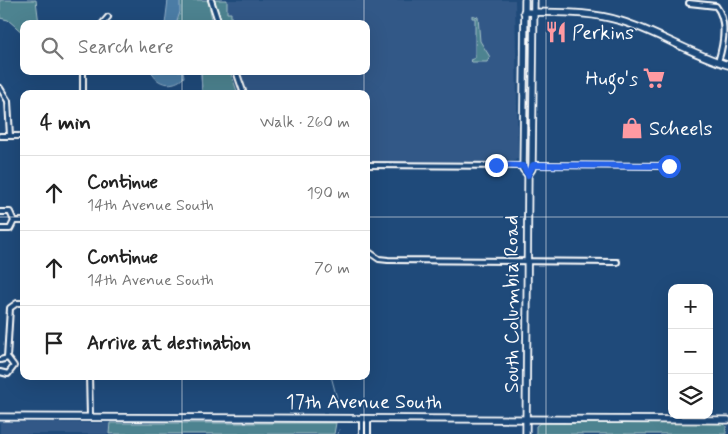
<!DOCTYPE html>
<meta charset="utf-8">
<style>
:root{--surface:#fff;--page:#f6f6f6;--text:#222;--muted:#767676;--line:#e0e0e0}
body{margin:0;font-family:Mynerve,sans-serif;background:var(--page);color:var(--text)}
.controls{position:absolute;right:15px;bottom:15px;display:grid;overflow:hidden;border-radius:10px;box-shadow:0 5px 20px #0002}
.controls button{width:45px;height:45px;display:grid;place-items:center;padding:0;border:0;border-bottom:1px solid var(--line);background:var(--surface);color:var(--text);font:25px sans-serif}
.stop{position:absolute;width:15px;height:15px;margin:-11px;border:4px solid #2563eb;border-radius:50%;background:#fff}
.stop.end{background:#2563eb;border-color:#fff;box-shadow:0 1px 5px #0008}
.list{margin:0;padding:0;list-style:none}
h2{display:flex;justify-content:space-between;align-items:center;height:65px;margin:0;padding:0 20px;font-size:21px}
h2 small{font-size:16px;font-weight:400;color:var(--muted)}
.list li{display:grid;grid-template-columns:32px 1fr auto;gap:15px;align-items:center;box-sizing:border-box;height:75px;padding:0 20px;border-top:1px solid var(--line)}
.list b{display:block;font-size:19px;white-space:nowrap}
.list p{margin:0;font-size:16px;white-space:nowrap;color:var(--muted)}
.list em{font-size:16px;font-style:normal;color:var(--muted)}
.icon{flex:none;width:28px;height:28px;fill:none;stroke:currentColor;stroke-width:2;stroke-linecap:round;stroke-linejoin:round}
.map{position:relative;flex:none;width:728px;height:434px;overflow:hidden}
.search{position:absolute;background:var(--surface);box-shadow:0 5px 20px #0002;left:20px;top:20px;width:350px;height:55px;display:flex;align-items:center;gap:12px;box-sizing:border-box;padding:0 18px;border-radius:10px;color:var(--muted);font-size:19px}
.panel{position:absolute;background:var(--surface);box-shadow:0 5px 20px #0002;left:20px;top:90px;width:350px;height:290px;border-radius:10px}
.map>svg:first-child{display:block}
.built{fill:#305887}
.green{fill:#4e8390;stroke:#a6c1c8}
.water{fill:#4b7ba5;stroke:#93b0c9}
.lines{fill:none;stroke-linecap:round;stroke-linejoin:round}
.stream{stroke:#93b0c9;stroke-width:1}
.street-casing{stroke:#fff;stroke-width:8}
.secondary-casing{stroke:#fff;stroke-width:9}
.street{stroke:#1f4a7a;stroke-width:4}
.secondary{stroke:#1f4a7a;stroke-width:5.5}
.route{stroke:#2563eb;stroke-width:6}
.grid{fill:none;stroke:#fff;stroke-width:1;stroke-opacity:0.55}
.labels{text-anchor:middle;stroke-width:4;stroke-linejoin:round;paint-order:stroke}
.poi-label{font-size:20px;fill:#fff;stroke:#1f4a7a;text-anchor:start}
.street-label{font-size:20px;fill:#fff;stroke:#1f4a7a}
</style>
<div class="map">
<svg width="728" height="434" viewBox="0 0 728 434">
<rect width="100%" height="100%" fill="#1f4a7a"/>
<filter id="ink" filterUnits="userSpaceOnUse"><feTurbulence type="fractalNoise" baseFrequency=".02" numOctaves="2"/><feDisplacementMap in="SourceGraphic" scale="10" xChannelSelector="R" yChannelSelector="G"/><feConvolveMatrix kernelMatrix="1 2 1 2 8 2 1 2 1" color-interpolation-filters="sRGB"/></filter>
<g filter="url(#ink)">
<g class="built">
<path d="M214,0H515L518,158L514,161H366V94H247L239,71H366V24H222Z"/>
<path d="M0,422L110,423L109,434H0Z"/>
</g>
<g class="green">
<path d="M0,0H36L39,24H24V34L8,20L0,18Z"/>
<path d="M172,0H208L213,24H172Z"/>
<path d="M214,0H227V13H231V24H222Z"/>
<path d="M472,15L478,17L480,41L490,57L487,62H472L470,60L475,58V18H472Z"/>
<path d="M201,71H230L238,94H202Z"/>
<path d="M110,423H336L334,434H109Z"/>
<path d="M540,423H723L726,426V434H536V426Z"/>
</g>
<g class="water">
<path d="M168,0H180V12L176,24H165Z"/>
<path d="M183,71L184,77C174,88 156,85 152,72Z"/>
</g>
<g class="lines">
<g class="stream">
<path d="M201,71L202,94"/>
<path d="M331,376L339,406"/>
<path d="M338,434L339,430"/>
</g>
<g class="street-casing">
<g id="street">
<path d="M211,0L219,24"/>
<path d="M689,3L716,6C728,21 724,43 718,62"/>
<path d="M102,24L108,17"/>
<path d="M83,71V94"/>
<path d="M236,71L244,94"/>
<path d="M0,88L8,101L10,136"/>
<path d="M0,136H24"/>
<path d="M366,165L523,166"/>
<path d="M533,165L669,166"/>
<path d="M0,212H10L14,221L10,229H0"/>
<path d="M14,221H24"/>
<path d="M366,250L379,259L388,260L617,262"/>
<path d="M7,358L10,308L17,303H24"/>
<path d="M0,360L8,358L14,366L8,374L0,372"/>
<path d="M89,376L90,417"/>
<path d="M362,434V418"/>
<path d="M368,434V418"/>
</g>
</g>
<g class="secondary-casing">
<g id="secondary">
<path d="M525,0L523,169L528,175L526,434"/>
<path d="M524,12C557,13 589,11 621,21C658,32 690,54 728,65"/>
<path d="M528,175L532,169L534,0"/>
<path d="M0,417L728,420"/>
</g>
</g>
<use href="#street" class="street"/>
<use href="#secondary" class="secondary"/>
</g>
</g>
<g class="lines" filter="url(#ink)">
<path class="route" d="M496,165L523,166L528,175L533,165L669,166"/>
</g>
<path class="grid" d="M182,0V24M364,0V24M546,0V434M182,71V94M364,71V94M0,217H24M366,217H728M182,376V434M364,376V434"/>
<defs>
<g id="restaurant-bare" transform="scale(1.725)"><path d="M-5-6h1v4h1v-4h1v4h1v-4h1v5L-1.5 .5V6h-2V.5L-5-1ZM5-6V6H3V1.5H1.5Q1.5-4 5-6Z" fill="#ff9aa2" stroke="#1f4a7a" stroke-width="2.5" paint-order="stroke"/></g>
<g id="supermarket-bare" transform="scale(1.725)"><path d="M-6-5.5h2.5l.6 2H6L4.5 2H-2.5L-4.4-4H-6ZM-1.5 3.2a1.3 1.3 0 1 0 .1 0ZM3 3.2a1.3 1.3 0 1 0 .1 0Z" fill="#ff9aa2" stroke="#1f4a7a" stroke-width="2.5" paint-order="stroke"/></g>
<g id="shop-bare" transform="scale(1.725)"><path d="M-5-2.5h2.3a2.7 3.5 0 0 1 5.4 0H5L5.5 6h-11ZM-1.5-2.5h3a1.5 2.3 0 0 0-3 0Z" fill="#ff9aa2" stroke="#1f4a7a" stroke-width="2.5" paint-order="stroke"/></g>
</defs>
<g fill-rule="evenodd">
<use href="#restaurant-bare" x="556" y="32"/>
<use href="#supermarket-bare" x="654" y="78"/>
<use href="#shop-bare" x="632" y="128"/>
</g>
<g class="labels">
<g class="poi-label">
<text x="572" y="39">Perkins</text>
<text x="638" y="85" text-anchor="end">Hugo's</text>
<text x="649" y="135">Scheels</text>
</g>
<g class="street-label">
<text transform="translate(511 304) rotate(-90)" y="7">South Columbia Road</text>
<text x="364" y="408">17th Avenue South</text>
</g>
</g>
</svg>
<div class="controls">
<button>+</button>
<button>−</button>
<button><svg class="icon" aria-label="layers" viewBox="0 0 24 24"><path d="M12 4l9 5-9 5-9-5zM3 14l9 5 9-5"/></svg></button>
</div>
<div class="stop" style="left:669px;top:166px"></div>
<div class="stop end" style="left:496px;top:165px"></div>
<div class="search"><svg class="icon" aria-label="search" viewBox="0 0 24 24"><circle cx="10" cy="10" r="6"/><path d="M15 15l6 6"/></svg>Search here</div>
<section class="panel">
<h2>4 min<small>Walk · 260 m</small></h2>
<ul class="list">
<li><svg class="icon" aria-label="ahead" viewBox="0 0 24 24"><path d="M12 20V5M6 11l6-6 6 6"/></svg><div><b>Continue</b><p>14th Avenue South</p></div><em>190 m</em></li>
<li><svg class="icon" aria-label="ahead" viewBox="0 0 24 24"><path d="M12 20V5M6 11l6-6 6 6"/></svg><div><b>Continue</b><p>14th Avenue South</p></div><em>70 m</em></li>
<li><svg class="icon" aria-label="arrive" viewBox="0 0 24 24"><path d="M6 21V4h12l-3 4 3 4H6"/></svg><div><b>Arrive at destination</b></div></li>
</ul>
</section>
</div>
